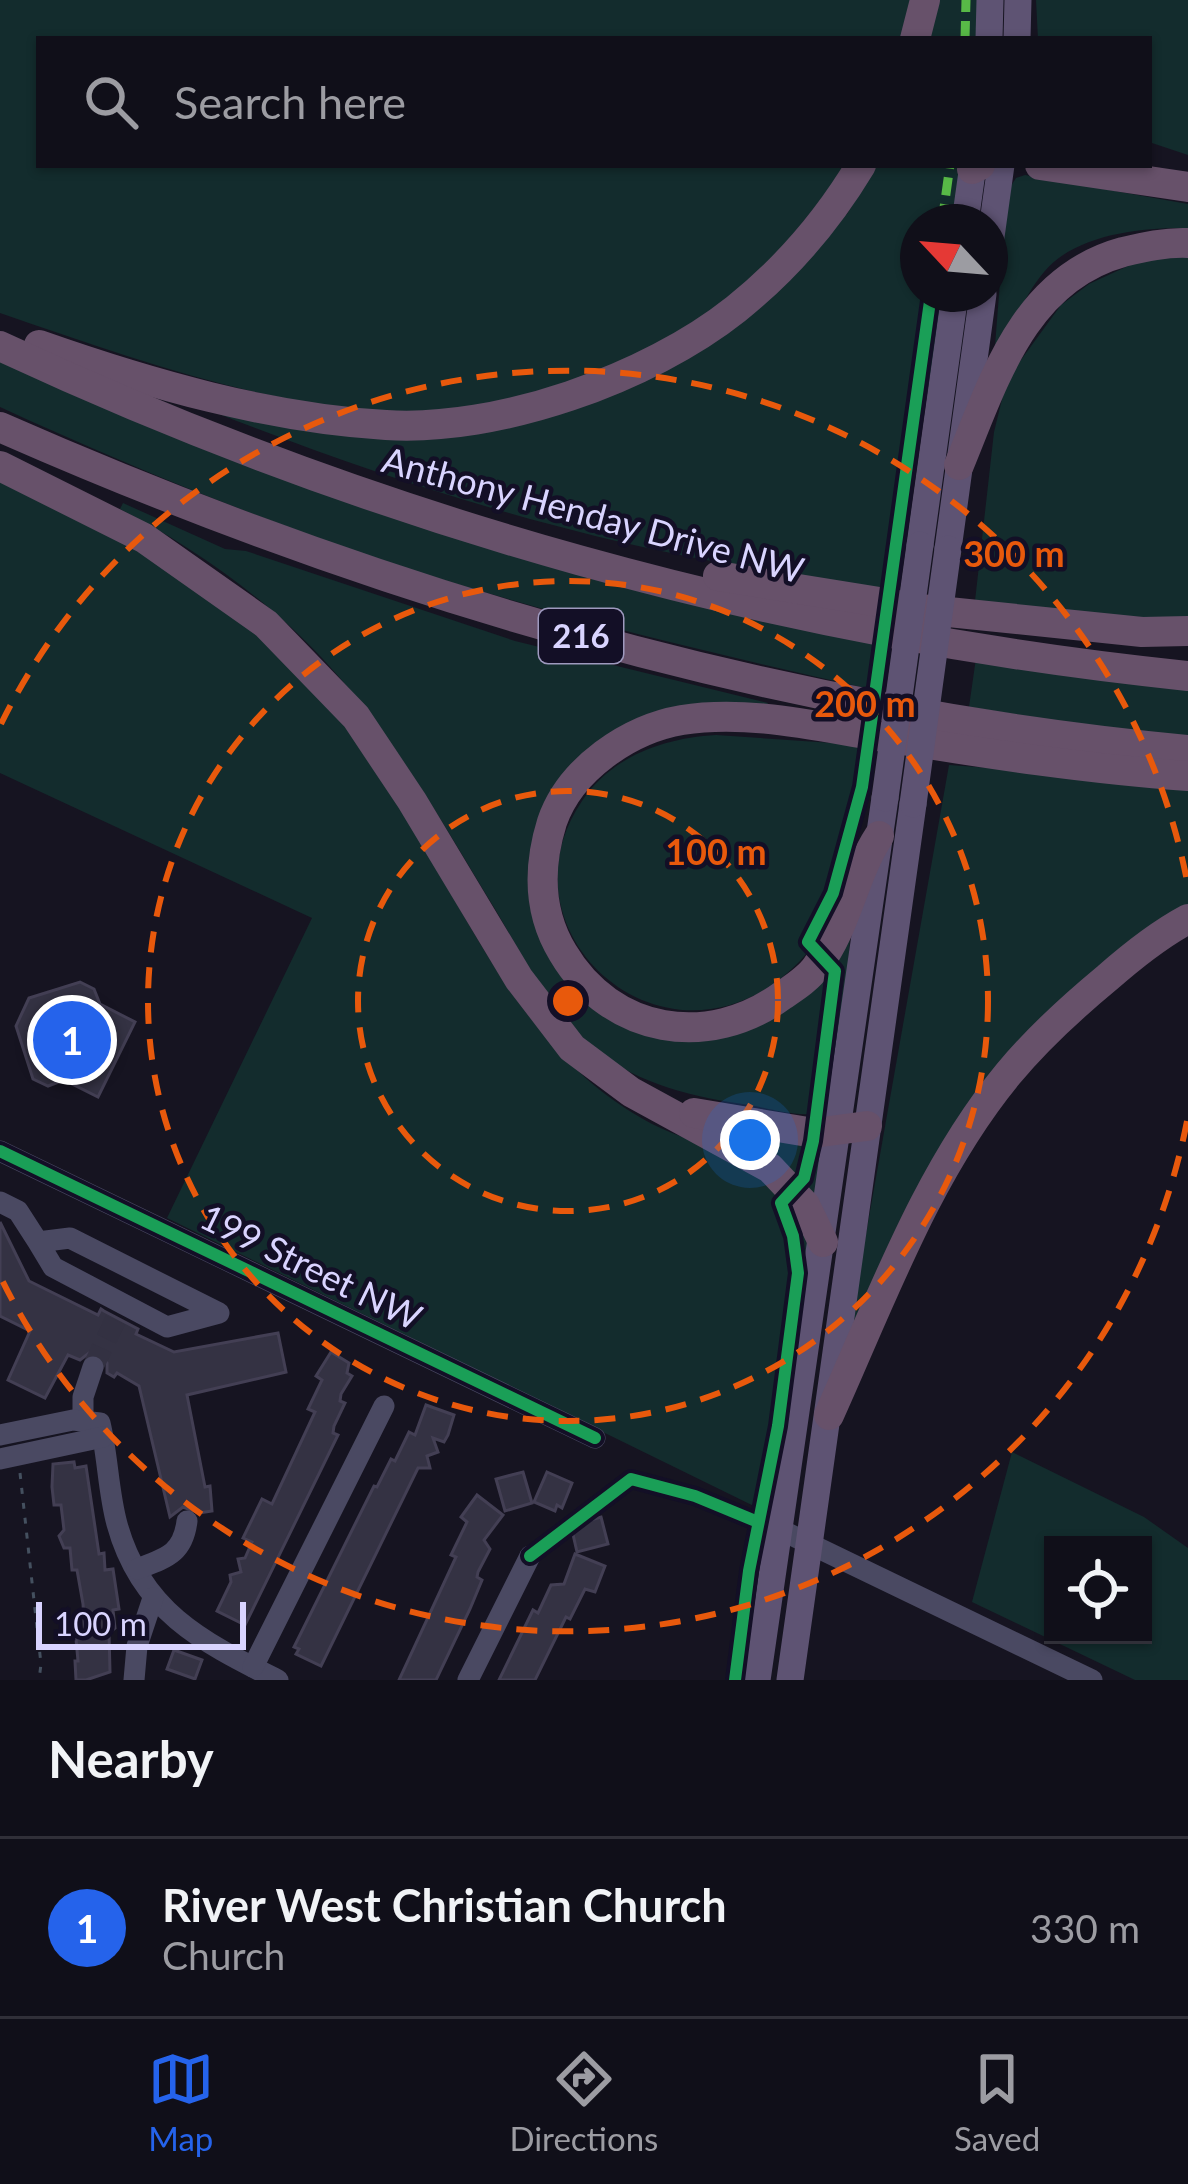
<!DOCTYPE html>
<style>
:root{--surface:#100f19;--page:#191822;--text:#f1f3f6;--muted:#9c9ca2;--line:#302f38;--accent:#2563eb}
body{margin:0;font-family:Lato,sans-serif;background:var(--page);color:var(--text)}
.controls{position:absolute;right:36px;bottom:36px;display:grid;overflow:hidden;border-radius:0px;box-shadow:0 3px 9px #0004}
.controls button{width:108px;height:108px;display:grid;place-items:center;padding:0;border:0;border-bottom:3px solid var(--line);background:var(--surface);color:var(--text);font:60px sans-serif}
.compass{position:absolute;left:900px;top:204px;width:108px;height:108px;border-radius:50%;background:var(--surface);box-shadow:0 3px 9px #0004;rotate:296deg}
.scale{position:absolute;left:36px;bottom:30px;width:210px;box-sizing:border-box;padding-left:12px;border:6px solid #d9d4ff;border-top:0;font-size:33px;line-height:42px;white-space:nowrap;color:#d9d4ff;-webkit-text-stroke:9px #130f26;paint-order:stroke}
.you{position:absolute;left:750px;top:1140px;width:42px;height:42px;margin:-30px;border:9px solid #fff;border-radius:50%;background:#1a73e8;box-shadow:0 0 0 18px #1a73e833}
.badge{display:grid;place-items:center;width:78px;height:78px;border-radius:50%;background:var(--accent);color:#fff;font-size:39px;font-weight:700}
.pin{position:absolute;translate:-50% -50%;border:6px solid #fff;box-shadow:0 3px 12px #0006}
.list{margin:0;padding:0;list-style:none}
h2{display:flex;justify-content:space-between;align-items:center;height:156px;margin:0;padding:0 48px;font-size:51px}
h2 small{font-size:39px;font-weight:400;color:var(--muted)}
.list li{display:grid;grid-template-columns:78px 1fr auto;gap:36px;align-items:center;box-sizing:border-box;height:180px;padding:0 48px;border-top:3px solid var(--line)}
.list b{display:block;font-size:45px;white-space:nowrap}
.list p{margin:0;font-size:39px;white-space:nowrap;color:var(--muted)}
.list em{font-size:39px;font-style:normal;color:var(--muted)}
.icon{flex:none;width:66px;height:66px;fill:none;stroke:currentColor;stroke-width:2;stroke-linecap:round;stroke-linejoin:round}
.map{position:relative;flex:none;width:1188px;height:1680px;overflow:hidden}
.search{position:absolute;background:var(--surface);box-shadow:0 3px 9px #0004;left:36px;right:36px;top:36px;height:132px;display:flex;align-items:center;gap:30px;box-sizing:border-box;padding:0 42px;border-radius:0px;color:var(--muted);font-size:45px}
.sheet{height:336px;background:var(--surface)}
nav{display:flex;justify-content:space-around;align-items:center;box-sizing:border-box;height:168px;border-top:3px solid var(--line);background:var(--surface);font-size:33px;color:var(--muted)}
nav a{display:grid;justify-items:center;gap:6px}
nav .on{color:var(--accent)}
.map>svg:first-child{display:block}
.green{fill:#132c2d;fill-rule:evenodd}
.building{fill:#343243;stroke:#433f54;stroke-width:3}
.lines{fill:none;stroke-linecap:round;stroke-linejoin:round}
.minor-tunnel{stroke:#333142;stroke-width:21;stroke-dasharray:21 10;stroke-linecap:butt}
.path{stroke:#44505f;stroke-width:3;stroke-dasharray:6 9;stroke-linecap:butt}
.minor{stroke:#4a4962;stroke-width:21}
.major{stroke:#5e5373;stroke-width:27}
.highway{stroke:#67516a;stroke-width:30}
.major-bridge{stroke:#5e5373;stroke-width:27}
.quiet{stroke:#58b947;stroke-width:9;stroke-dasharray:18 9;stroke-linecap:butt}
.cycleway-casing{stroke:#130f26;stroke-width:20}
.cycleway{stroke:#1a9f57;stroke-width:12}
.ring{fill:none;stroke:#e8590c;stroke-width:6;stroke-dasharray:21 15}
.labels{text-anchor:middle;stroke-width:9;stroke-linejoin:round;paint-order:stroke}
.shield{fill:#130f26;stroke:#9e99be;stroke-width:3}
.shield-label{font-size:33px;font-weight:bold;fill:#d9d4ff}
.street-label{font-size:36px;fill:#d9d4ff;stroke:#130f26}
.centre{fill:#e8590c;stroke:#130f26;stroke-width:6}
.ring-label{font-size:36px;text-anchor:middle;font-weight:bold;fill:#e8590c;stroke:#130f26;stroke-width:9;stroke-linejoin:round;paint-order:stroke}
</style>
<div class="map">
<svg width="1188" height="1680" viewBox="0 0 1188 1680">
<rect width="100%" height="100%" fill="#161421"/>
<g class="green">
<path d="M0,0H912L901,39H39V165H847C810,214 774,262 726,301C642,368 495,420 386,412C252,403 126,356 0,313Z"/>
<path d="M938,0H981L979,39H928Z"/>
<path d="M1036,0H1188V155L1149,142V39H1038Z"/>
<path d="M876,165H962L955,222H918V294H945L901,537H893L884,590C818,579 751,569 685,556C526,524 369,473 219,414L313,430L588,402L847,214Z"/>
<path d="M1025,175L1188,204V228C1143,227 1075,234 1044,272C1026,293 1014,323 1000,347L995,346L1007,192L1016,178Z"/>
<path d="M1188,256V619L974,610L994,432L1007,379L1061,305L1089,284L1143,259Z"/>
<path d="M0,361L78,397L876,641L870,689C736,659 602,627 470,588C310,540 152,477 0,407Z"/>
<path d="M0,477C143,549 270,618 366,751C435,849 484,978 569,1062C595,1089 631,1115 665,1130C732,1159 774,1153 807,1229C815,1248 781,1478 776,1517L167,1218L312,918L0,773Z"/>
<path d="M123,503L225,549L246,551L515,641L768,703L765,709L658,715L539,827L569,980L716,1035L850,938L845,1010L829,1109C807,1121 773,1109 749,1105C697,1098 637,1084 596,1050C551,1013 524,958 495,909C445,827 396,740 331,668C274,604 196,548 120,509Z"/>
<path d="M976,658L1188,688V736L1075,724L969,707Z"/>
<path d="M716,735L862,745L857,790L866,792C857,845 839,920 800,961C673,1092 491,935 582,801C612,756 664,738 716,735Z"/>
<path d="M949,765L1188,782V904L1115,955L1048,1015L846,1347Z"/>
<path d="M737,1133L822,1145L818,1206Z"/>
<path d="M1012,1452L1144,1517L1188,1548V1680H1135L972,1602ZM1053,1545H1143V1635H1053Z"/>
</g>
<g class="building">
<path d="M80,982L94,989L100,1004L135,1022L98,1097L64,1080L48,1086L33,1079L16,1026L29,998Z"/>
<path d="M0,1222L29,1281L98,1315L101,1309L104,1311L138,1329L136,1334L174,1352L278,1333L286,1372L187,1395L205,1487L210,1486L212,1511L199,1513L183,1507L170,1517L139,1386L117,1373L114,1377L107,1373V1363L99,1353H89L80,1360L68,1355L45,1398L8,1380L30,1331L0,1316Z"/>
<path d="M331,1352L349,1363L347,1373L352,1376L341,1394L340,1401L345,1403L334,1426L333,1433L338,1435L245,1625L217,1611L231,1582L230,1575L241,1572L238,1559L245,1558L252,1542L243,1538L262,1499L272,1504L315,1412L308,1409L322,1380L316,1376Z"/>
<path d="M426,1405L454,1415L448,1435L444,1442L433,1438L438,1452L427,1456L430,1468H418L321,1666L296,1654L299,1649L294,1647L374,1486L377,1487L391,1459L395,1461L409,1432L415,1435Z"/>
<path d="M74,1462L75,1468L86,1466L99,1554L104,1553L105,1570L113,1569L119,1609L113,1610L115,1628L109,1633L110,1672L86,1680H76L75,1661H78L76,1639L85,1638L83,1604L77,1570H72L70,1548H64L59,1536L64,1530L61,1505H54L52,1487L53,1464Z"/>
<path d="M523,1472L532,1503L505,1511L496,1479Z"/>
<path d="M547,1472L572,1483L562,1508L557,1505L555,1511L534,1502Z"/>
<path d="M477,1495L503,1515L484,1540L490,1549L478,1572L477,1577L482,1580L470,1609L436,1680H399L456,1557L451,1555L467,1522L461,1517Z"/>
<path d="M601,1517L608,1544L577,1552L572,1530L577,1529L576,1524Z"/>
<path d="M575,1554L605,1566L595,1592L585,1589L570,1619L566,1617L535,1680H499L533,1610L538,1613L551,1585L564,1584Z"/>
<path d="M174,1650L202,1660L195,1679L167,1669Z"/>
</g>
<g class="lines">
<path class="minor-tunnel" d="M93,1367L117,1317"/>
<path class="path" d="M20,1473L41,1664L39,1680"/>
<g class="minor">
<path d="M0,1151L595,1438"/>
<path d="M0,1202L18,1211L38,1242L70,1238L219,1313L167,1327L53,1267L38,1242"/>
<path d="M83,1420V1397L93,1367"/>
<path d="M0,1435L73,1420L100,1423C108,1456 108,1491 117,1524C141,1612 203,1642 278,1680"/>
<path d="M0,1459L103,1437"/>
<path d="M781,1530L1092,1680"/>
<path d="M137,1569C166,1558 183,1554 187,1521"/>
<path d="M253,1667L384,1406"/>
<path d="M134,1680L137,1646L153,1598"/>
<path d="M468,1680L530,1556"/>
</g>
<g class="major">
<path d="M989,39L990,0"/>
<path d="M1017,39L1018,0"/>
<path d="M965,222L973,165"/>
<path d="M990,244L1001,165"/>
<path d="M920,545L955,294"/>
<path d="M948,549L983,294"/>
<path d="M757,1680L885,798"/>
<path d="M790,1680L913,804"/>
</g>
<g class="highway">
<path d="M915,39L925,0"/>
<path d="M1040,165L1188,187"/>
<path d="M972,169L980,165"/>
<path d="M39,345C150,384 268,418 386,425C498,432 648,379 736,309C786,269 828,220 861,165"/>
<path d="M0,346C373,520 778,634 1188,676"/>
<path d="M0,427C377,593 777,711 1188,750"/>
<path d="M959,465C994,380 1024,279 1123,252C1144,247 1166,242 1188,243"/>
<path d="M0,466L144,538L266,624L356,717L412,801L519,979L572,1048L631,1092L770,1168L805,1205L823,1242"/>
<path d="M718,576L929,610L1142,632L1188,631"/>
<path d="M879,836C853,876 847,927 817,966C809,978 795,987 783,995C709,1050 611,1034 563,953C538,912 538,867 552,822C570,769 629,729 682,720C750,709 824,728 890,738C989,754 1088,769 1188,776"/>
<path d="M694,1113L814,1133L867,1126"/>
<path d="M829,1415C881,1300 927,1172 1008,1074C1037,1039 1072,1007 1107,978C1132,956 1158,935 1188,919"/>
</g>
<g class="major-bridge">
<path d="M885,798L920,545"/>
<path d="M913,804L948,549"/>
</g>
<g class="quiet">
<path d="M965,39L966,0"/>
<path d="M942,222L950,165"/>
</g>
<g class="cycleway-casing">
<g id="cycleway">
<path d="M0,1151L595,1438"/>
<path d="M530,1556L631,1479L695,1496L758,1522"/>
<path d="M735,1680L749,1571L778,1426L798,1273L793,1236L781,1203L804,1178L813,1141L835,971L808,942L833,893L862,787L931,294"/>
</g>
</g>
<use href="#cycleway" class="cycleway"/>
</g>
<g class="ring">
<circle cx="568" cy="1001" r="210"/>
<circle cx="568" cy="1001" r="420"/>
<path d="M1187 1121A631 631 0 0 1 1 1278M1 724A631 631 0 0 1 1187 881"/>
</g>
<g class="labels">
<rect class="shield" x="539" y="609" width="84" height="54" rx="9"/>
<g class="shield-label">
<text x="581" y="648">216</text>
</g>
<g class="street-label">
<text transform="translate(593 515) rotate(15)" y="13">Anthony Henday Drive NW</text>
<text transform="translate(311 1267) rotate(26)" y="13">199 Street NW</text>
</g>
</g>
<circle cx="568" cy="1001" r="18" class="centre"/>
<g class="ring-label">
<text x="1014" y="567">300 m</text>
<text x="865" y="717">200 m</text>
<text x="716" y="865">100 m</text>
</g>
</svg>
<div class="controls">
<button><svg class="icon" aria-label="locate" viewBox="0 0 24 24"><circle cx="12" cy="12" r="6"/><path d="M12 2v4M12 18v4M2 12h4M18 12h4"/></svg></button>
</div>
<svg class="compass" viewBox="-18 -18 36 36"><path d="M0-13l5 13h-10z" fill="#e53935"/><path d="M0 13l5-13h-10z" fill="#9c9ca2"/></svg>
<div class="scale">100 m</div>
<div class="you"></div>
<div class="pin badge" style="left:72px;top:1040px">1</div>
<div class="search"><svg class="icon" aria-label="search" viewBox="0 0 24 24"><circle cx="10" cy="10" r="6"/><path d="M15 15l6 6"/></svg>Search here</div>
</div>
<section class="sheet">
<h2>Nearby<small></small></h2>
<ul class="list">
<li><span class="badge">1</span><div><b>River West Christian Church</b><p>Church</p></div><em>330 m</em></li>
</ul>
</section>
<nav>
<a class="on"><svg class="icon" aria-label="map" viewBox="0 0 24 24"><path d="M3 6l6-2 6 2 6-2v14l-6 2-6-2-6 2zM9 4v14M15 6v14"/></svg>Map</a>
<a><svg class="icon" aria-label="directions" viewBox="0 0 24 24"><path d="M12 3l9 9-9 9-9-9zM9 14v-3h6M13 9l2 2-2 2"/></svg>Directions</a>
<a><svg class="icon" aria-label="saved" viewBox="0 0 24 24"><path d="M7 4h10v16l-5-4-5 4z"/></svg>Saved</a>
</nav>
